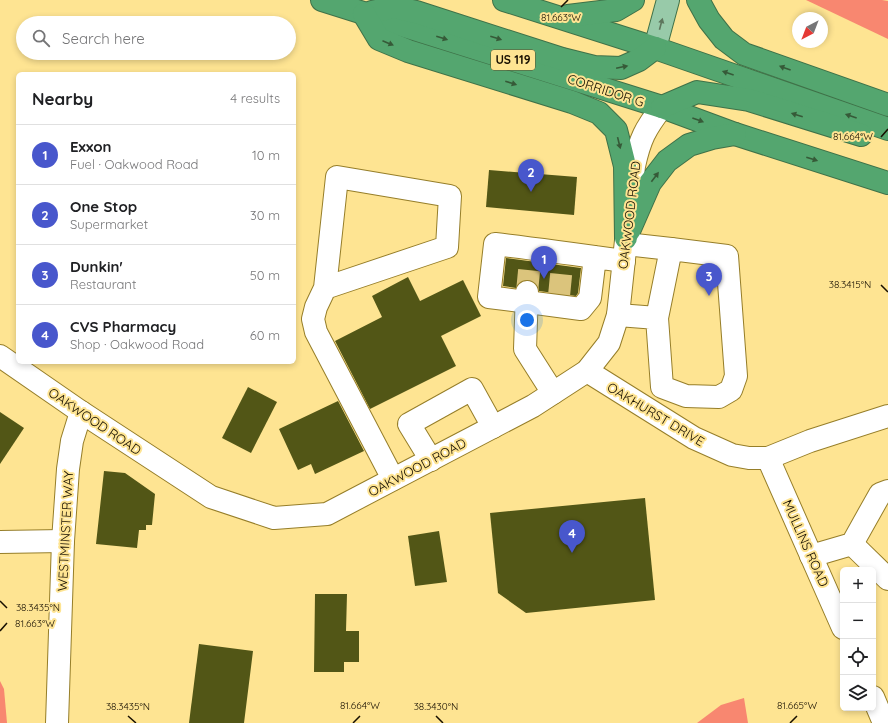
<!DOCTYPE html>
<meta charset="utf-8">
<style>
:root{--surface:#fff;--page:#f2f2f2;--text:#202124;--muted:#757577;--line:#e0e0e0;--accent:#4857cc}
body{margin:0;font-family:Quicksand,sans-serif;background:var(--page);color:var(--text)}
.controls{position:absolute;right:12px;bottom:12px;display:grid;overflow:hidden;border-radius:6px;box-shadow:0 2px 6px #0003}
.controls button{width:36px;height:36px;display:grid;place-items:center;padding:0;border:0;border-bottom:1px solid var(--line);background:var(--surface);color:var(--text);font:20px sans-serif}
.compass{position:absolute;left:792px;top:12px;width:36px;height:36px;border-radius:50%;background:var(--surface);box-shadow:0 2px 6px #0003;rotate:222deg}
.you{position:absolute;left:527px;top:320px;width:14px;height:14px;margin:-10px;border:3px solid #fff;border-radius:50%;background:#1a73e8;box-shadow:0 0 0 6px #1a73e833}
.badge{display:grid;place-items:center;width:26px;height:26px;border-radius:50%;background:var(--accent);color:#fff;font-size:13px;font-weight:700}
.pin{position:absolute;translate:-50% -33px;filter:drop-shadow(0 1px 2px #0008)}
.pin::after{content:'';position:absolute;top:21px;width:14px;height:12px;background:inherit;clip-path:polygon(0 0,100% 0,50% 100%)}
.list{margin:0;padding:0;list-style:none}
h2{display:flex;justify-content:space-between;align-items:center;height:52px;margin:0;padding:0 16px;font-size:17px}
h2 small{font-size:13px;font-weight:400;color:var(--muted)}
.list li{display:grid;grid-template-columns:26px 1fr auto;gap:12px;align-items:center;box-sizing:border-box;height:60px;padding:0 16px;border-top:1px solid var(--line)}
.list b{display:block;font-size:15px;white-space:nowrap}
.list p{margin:0;font-size:13px;white-space:nowrap;color:var(--muted)}
.list em{font-size:13px;font-style:normal;color:var(--muted)}
.icon{flex:none;width:22px;height:22px;fill:none;stroke:currentColor;stroke-width:2;stroke-linecap:round;stroke-linejoin:round}
.map{position:relative;flex:none;width:888px;height:723px;overflow:hidden}
.search{position:absolute;background:var(--surface);box-shadow:0 2px 6px #0003;left:16px;top:16px;width:280px;height:44px;display:flex;align-items:center;gap:10px;box-sizing:border-box;padding:0 14px;border-radius:22px;color:var(--muted);font-size:15px}
.panel{position:absolute;background:var(--surface);box-shadow:0 2px 6px #0003;left:16px;top:72px;width:280px;height:292px;border-radius:6px}
.map>svg:first-child{display:block}
.forest{fill:#f88770}
.building{fill:#525616}
.lines{fill:none;stroke-linecap:round;stroke-linejoin:round}
.minor-tunnel{stroke:#dbc47c;stroke-width:22;stroke-dasharray:22 11;stroke-linecap:butt}
.minor-casing{stroke:#967e29;stroke-width:24}
.major-casing{stroke:#3f7148;stroke-width:24}
.highway-casing{stroke:#3f7148;stroke-width:24}
.minor{stroke:#fff;stroke-width:22}
.major{stroke:#98caa9;stroke-width:22}
.highway{stroke:#54a66f;stroke-width:22}
.oneway{fill:#5e765d}
.oneway2{fill:#365a38}
.ticks{fill:none;stroke:#170f00;stroke-width:1.5}
.labels{text-anchor:middle;stroke-width:4;stroke-linejoin:round;paint-order:stroke}
.shield{fill:#fee492;stroke:#5c4f2c;stroke-width:1}
.shield-label{font-size:12px;font-weight:bold;fill:#170f00}
.street-label{font-size:13px;fill:#170f00;stroke:#fee492}
.ticks-label{font-size:10px;text-anchor:middle;fill:#170f00;stroke:#fee492;stroke-width:4;stroke-linejoin:round;paint-order:stroke}
</style>
<div class="map">
<svg width="888" height="723" viewBox="0 0 888 723">
<rect width="100%" height="100%" fill="#fee492"/>
<g class="forest">
<path d="M806,0H882L888,1V39Z"/>
<path d="M0,681L4,689L7,723H0Z"/>
<path d="M744,698L748,723H697L721,705Z"/>
</g>
<g class="building">
<path d="M489,170L577,177L574,215L486,207Z"/>
<path d="M506,258L581,268L578,293L576,296L539,291L538,286L534,282L528,280L521,281L516,288L503,286Z"/>
<path d="M408,277L420,301L463,280L481,316L441,336L456,366L370,409L335,341L382,317L372,296Z"/>
<path d="M248,387L277,402L251,453L222,438Z"/>
<path d="M338,401L364,451L315,474L311,464L298,470L279,429Z"/>
<path d="M0,412L24,428L0,464Z"/>
<path d="M104,471L125,473L155,494L152,525H146V530H139L137,548L96,544Z"/>
<path d="M645,498L655,600L526,613L498,593L490,513Z"/>
<path d="M439,531L447,582L415,586L408,536Z"/>
<path d="M315,594H347L346,631H359V662H344V672H314Z"/>
<path d="M199,644L253,651L244,723H189Z"/>
</g>
<g class="lines">
<g class="minor-tunnel">
<path d="M527,292L530,261"/>
<path d="M559,296L562,265"/>
</g>
<g class="minor-casing">
<g id="minor">
<path d="M626,244L671,249"/>
<path d="M595,257L590,298L581,309L489,297L495,244C538,249 581,255 624,261"/>
<path d="M325,288L447,247L450,196L337,177L325,288L316,307L313,319L316,332L393,479"/>
<path d="M527,292L525,349L553,393"/>
<path d="M618,315L657,318L662,387L686,396L719,397L731,390L736,376L727,256L671,249L657,318"/>
<path d="M0,356L81,412L211,497L274,518L327,514L533,406L587,371L609,343L618,315L634,166C640,139 645,129 662,107"/>
<path d="M587,371L694,438L732,455L749,458H768L810,441L888,416"/>
<path d="M768,458L843,628"/>
<path d="M431,460L409,424L472,389L493,427"/>
<path d="M0,542L63,541"/>
<path d="M852,544L888,579"/>
<path d="M811,556L852,544L880,494L888,491"/>
<path d="M873,697L884,723"/>
<path d="M57,723L63,541L68,469L72,441L81,412"/>
</g>
</g>
<g class="major-casing">
<path id="major" d="M655,48L668,0"/>
</g>
<g class="highway-casing">
<g id="highway">
<path d="M322,0L662,107L735,134L888,183"/>
<path d="M504,0L655,48L888,129"/>
<path d="M698,0L709,20L724,39L744,54L888,105"/>
<path d="M372,12L394,7L416,12L562,59L594,67L621,68L639,60L655,48"/>
<path d="M364,14L379,39L408,51L572,102L599,113L616,130L625,166L626,238"/>
<path d="M568,16L616,10L633,0"/>
<path d="M662,107L697,92L749,100L861,135"/>
<path d="M629,231L650,183L667,161L689,145L712,138L735,134"/>
</g>
</g>
<use href="#minor" class="minor"/>
<use href="#major" class="major"/>
<use href="#highway" class="highway"/>
</g>
<defs><path id="oneway-solid" d="M-6-.8H1V-3.2L6.5 0L1 3.2V.8H-6Z"/></defs>
<use class="oneway" href="#oneway-solid" transform="translate(661 24) rotate(-75)"/>
<g class="oneway2">
<use href="#oneway-solid" transform="translate(442 38) rotate(17)"/>
<use href="#oneway-solid" transform="translate(496 38) rotate(18)"/>
<use href="#oneway-solid" transform="translate(388 43) rotate(23)"/>
<use href="#oneway-solid" transform="translate(622 67) rotate(-12)"/>
<use href="#oneway-solid" transform="translate(785 68) rotate(-160)"/>
<use href="#oneway-solid" transform="translate(728 73) rotate(-161)"/>
<use href="#oneway-solid" transform="translate(511 83) rotate(17)"/>
<use href="#oneway-solid" transform="translate(797 115) rotate(-163)"/>
<use href="#oneway-solid" transform="translate(851 116) rotate(-161)"/>
<use href="#oneway-solid" transform="translate(698 120) rotate(20)"/>
<use href="#oneway-solid" transform="translate(619 143) rotate(76)"/>
<use href="#oneway-solid" transform="translate(812 159) rotate(18)"/>
<use href="#oneway-solid" transform="translate(655 177) rotate(-53)"/>
</g>
<path class="ticks" d="M561,7L568,0M881,137L888,129M881,285L888,292M0,601L7,608M0,631L7,623M128,716L136,723M436,716L443,723M353,723L360,716M790,723L797,716"/>
<g class="labels">
<rect class="shield" x="491" y="50" width="44" height="20" rx="3"/>
<g class="shield-label">
<text x="513" y="64">US 119</text>
</g>
<g class="street-label">
<text transform="translate(606 90) rotate(18)" y="5">CORRIDOR G</text>
<text transform="translate(629 215) rotate(-83)" y="5">OAKWOOD ROAD</text>
<text transform="translate(656 414) rotate(31)" y="5">OAKHURST DRIVE</text>
<text transform="translate(95 421) rotate(34)" y="5">OAKWOOD ROAD</text>
<text transform="translate(417 467) rotate(-28)" y="5">OAKWOOD ROAD</text>
<text transform="translate(65 531) rotate(-87)" y="5">WESTMINSTER WAY</text>
<text transform="translate(806 543) rotate(66)" y="5">MULLINS ROAD</text>
</g>
</g>
<g class="ticks-label">
<text x="561" y="21">81.663°W</text>
<text x="853" y="140">81.664°W</text>
<text x="850" y="288">38.3415°N</text>
<text x="38" y="611">38.3435°N</text>
<text x="35" y="627">81.663°W</text>
<text x="360" y="709">81.664°W</text>
<text x="797" y="709">81.665°W</text>
<text x="128" y="710">38.3435°N</text>
<text x="436" y="710">38.3430°N</text>
</g>
</svg>
<div class="controls">
<button>+</button>
<button>−</button>
<button><svg class="icon" aria-label="locate" viewBox="0 0 24 24"><circle cx="12" cy="12" r="6"/><path d="M12 2v4M12 18v4M2 12h4M18 12h4"/></svg></button>
<button><svg class="icon" aria-label="layers" viewBox="0 0 24 24"><path d="M12 4l9 5-9 5-9-5zM3 14l9 5 9-5"/></svg></button>
</div>
<svg class="compass" viewBox="-18 -18 36 36"><path d="M0-13l5 13h-10z" fill="#e53935"/><path d="M0 13l5-13h-10z" fill="#757577"/></svg>
<div class="you"></div>
<div class="pin badge" style="left:544px;top:279px">1</div>
<div class="pin badge" style="left:531px;top:192px">2</div>
<div class="pin badge" style="left:709px;top:296px">3</div>
<div class="pin badge" style="left:572px;top:553px">4</div>
<div class="search"><svg class="icon" aria-label="search" viewBox="0 0 24 24"><circle cx="10" cy="10" r="6"/><path d="M15 15l6 6"/></svg>Search here</div>
<section class="panel">
<h2>Nearby<small>4 results</small></h2>
<ul class="list">
<li><span class="badge">1</span><div><b>Exxon</b><p>Fuel · Oakwood Road</p></div><em>10 m</em></li>
<li><span class="badge">2</span><div><b>One Stop</b><p>Supermarket</p></div><em>30 m</em></li>
<li><span class="badge">3</span><div><b>Dunkin'</b><p>Restaurant</p></div><em>50 m</em></li>
<li><span class="badge">4</span><div><b>CVS Pharmacy</b><p>Shop · Oakwood Road</p></div><em>60 m</em></li>
</ul>
</section>
</div>
